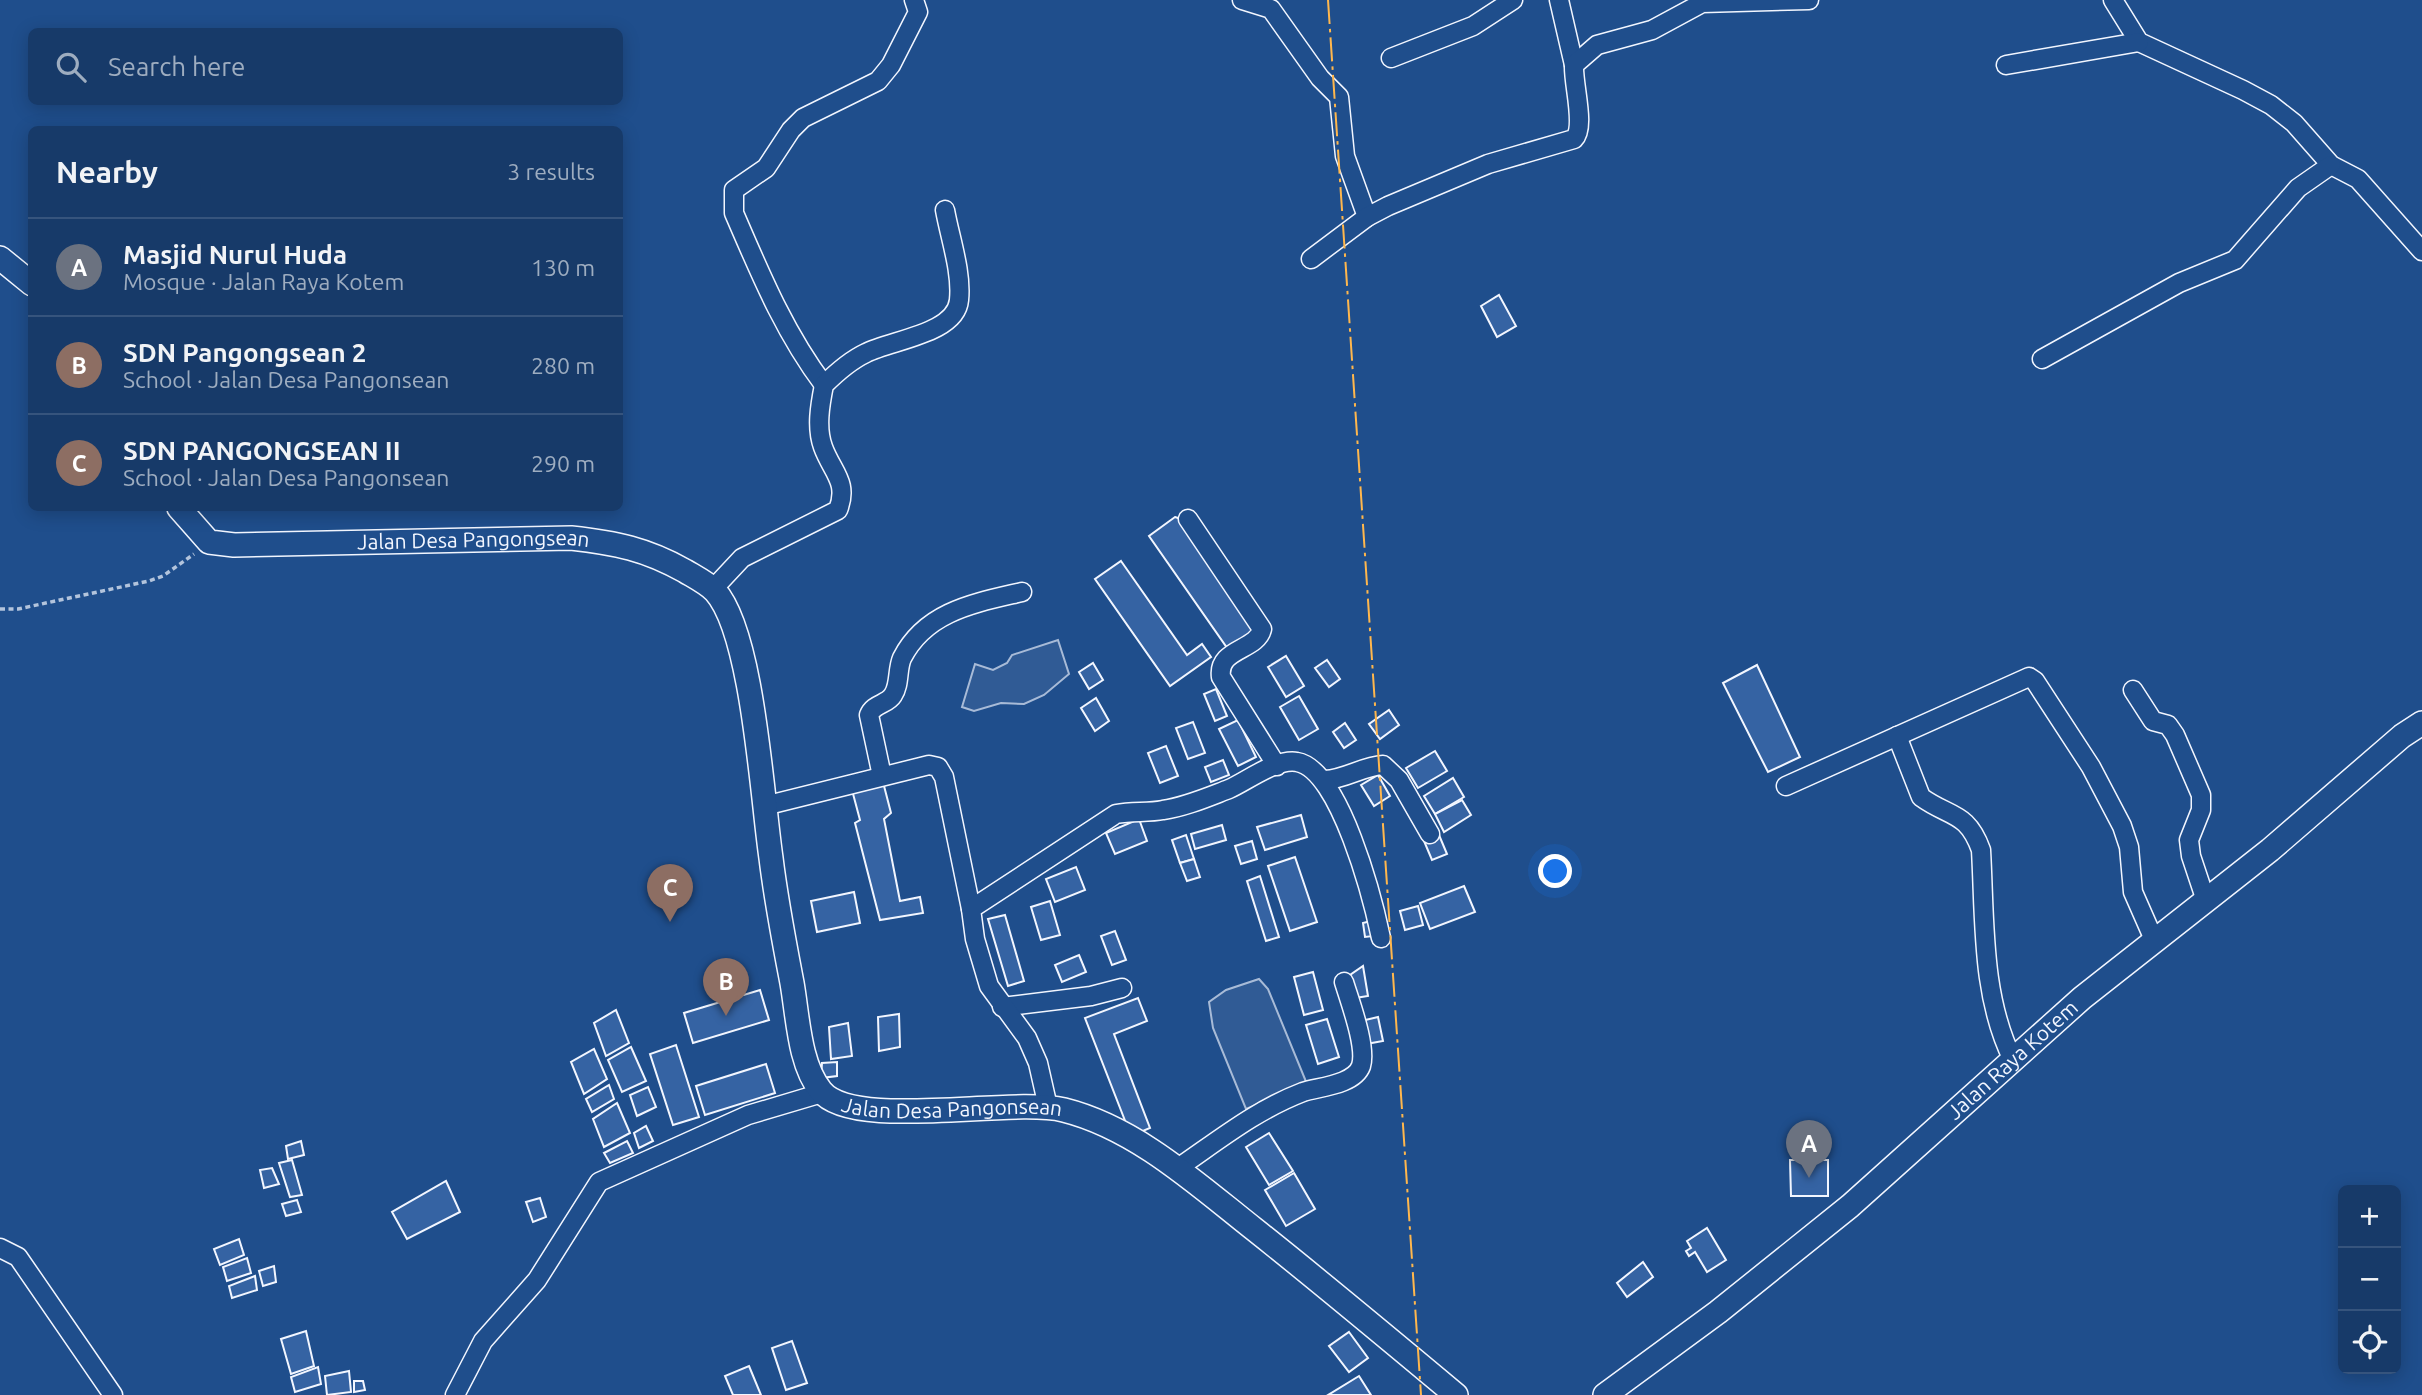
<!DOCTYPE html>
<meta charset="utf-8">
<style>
:root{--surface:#173a69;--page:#20416f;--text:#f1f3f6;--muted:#9eadc0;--line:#36547d;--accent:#d6ab8b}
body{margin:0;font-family:Ubuntu,sans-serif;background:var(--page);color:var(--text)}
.controls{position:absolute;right:21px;bottom:21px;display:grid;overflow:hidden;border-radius:10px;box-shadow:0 4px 18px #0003}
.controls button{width:63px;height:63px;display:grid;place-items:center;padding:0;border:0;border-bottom:2px solid var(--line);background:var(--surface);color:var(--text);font:35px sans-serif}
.you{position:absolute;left:1556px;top:872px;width:24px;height:24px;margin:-18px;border:5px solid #fff;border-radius:50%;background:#1a73e8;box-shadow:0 0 0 10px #1a73e833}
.badge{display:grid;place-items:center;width:46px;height:46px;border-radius:50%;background:var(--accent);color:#fff;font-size:23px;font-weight:700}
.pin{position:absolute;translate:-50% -58px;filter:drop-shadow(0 2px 4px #0008)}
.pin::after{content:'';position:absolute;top:37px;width:24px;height:21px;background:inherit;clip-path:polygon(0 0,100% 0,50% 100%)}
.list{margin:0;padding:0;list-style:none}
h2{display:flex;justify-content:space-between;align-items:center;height:91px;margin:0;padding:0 28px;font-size:30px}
h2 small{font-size:23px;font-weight:400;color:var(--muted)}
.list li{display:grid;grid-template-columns:46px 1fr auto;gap:21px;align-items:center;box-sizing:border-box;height:98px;padding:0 28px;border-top:2px solid var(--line)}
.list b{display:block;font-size:26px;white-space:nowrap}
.list p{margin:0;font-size:23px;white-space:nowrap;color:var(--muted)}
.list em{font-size:23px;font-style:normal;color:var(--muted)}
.icon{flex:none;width:38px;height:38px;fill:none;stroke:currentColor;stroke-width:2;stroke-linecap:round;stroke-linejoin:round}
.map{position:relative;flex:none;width:2422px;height:1395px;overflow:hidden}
.search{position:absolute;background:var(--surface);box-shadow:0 4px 18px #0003;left:28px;top:28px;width:595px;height:77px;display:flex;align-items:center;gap:18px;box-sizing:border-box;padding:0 24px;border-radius:10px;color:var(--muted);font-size:26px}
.panel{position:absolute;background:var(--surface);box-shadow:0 4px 18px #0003;left:28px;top:126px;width:595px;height:385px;border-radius:10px}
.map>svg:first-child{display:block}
.built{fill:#305b95;stroke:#a8bbd7;stroke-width:2}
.building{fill:#3563a3;stroke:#f2f6ff;stroke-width:2}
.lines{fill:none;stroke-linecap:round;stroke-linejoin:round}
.minor-casing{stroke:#f2f6ff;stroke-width:21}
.tertiary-casing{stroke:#f2f6ff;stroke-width:26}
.path{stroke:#b3c4dc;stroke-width:3.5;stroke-dasharray:5 3.5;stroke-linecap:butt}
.minor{stroke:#1f4e8c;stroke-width:18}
.tertiary{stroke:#1f4e8c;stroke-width:23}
.power{stroke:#ffb74d;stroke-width:2;stroke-dasharray:24 5 3.5 5;stroke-linecap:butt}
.labels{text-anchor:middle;stroke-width:5;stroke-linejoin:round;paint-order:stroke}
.street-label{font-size:21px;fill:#f2f6ff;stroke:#1f4e8c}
</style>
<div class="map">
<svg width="2422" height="1395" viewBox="0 0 2422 1395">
<rect width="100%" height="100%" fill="#1f4e8c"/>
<g class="built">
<path d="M1058,640L1069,674L1044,695L1024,704L1001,703L974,711L962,707L975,664L993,670L1007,663L1012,655Z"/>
<path d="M1259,979L1268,989L1307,1084L1246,1109L1213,1028L1209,1002L1226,990Z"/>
</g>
<g class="building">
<path d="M1499,295L1516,326L1497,337L1481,306Z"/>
<path d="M1175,517L1184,520L1261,630L1230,652L1149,536Z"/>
<path d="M1121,561L1187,655L1202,644L1211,657L1170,686L1095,579Z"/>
<path d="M1286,656L1304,686L1286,697L1268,667Z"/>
<path d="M1327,660L1340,679L1329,687L1315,668Z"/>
<path d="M1093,663L1103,680L1089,689L1079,672Z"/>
<path d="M1757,665L1800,757L1768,772L1723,683Z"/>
<path d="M1216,689L1227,716L1215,721L1204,694Z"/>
<path d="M1299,696L1318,729L1299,740L1280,707Z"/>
<path d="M1096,698L1109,721L1095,731L1081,708Z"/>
<path d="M1389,710L1399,725L1380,739L1369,724Z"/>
<path d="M1238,720L1256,757L1238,766L1219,729Z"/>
<path d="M1193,722L1205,753L1188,759L1176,728Z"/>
<path d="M1345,723L1356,740L1344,748L1333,732Z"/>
<path d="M1166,746L1178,776L1160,783L1148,753Z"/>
<path d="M1435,751L1447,771L1418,788L1406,768Z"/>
<path d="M1223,760L1229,775L1211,782L1205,767Z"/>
<path d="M1378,775L1390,796L1374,806L1361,785Z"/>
<path d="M1453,778L1464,797L1435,814L1424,796Z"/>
<path d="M883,782L891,813L884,819L900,901L920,897L923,913L880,920L855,823L860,820L852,790Z"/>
<path d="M1462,800L1471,815L1444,832L1435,814Z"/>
<path d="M1301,815L1307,837L1265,850L1257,827Z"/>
<path d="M1139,819L1147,841L1115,854L1106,833Z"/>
<path d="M1222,825L1226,840L1195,849L1191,834Z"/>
<path d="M1186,835L1194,859L1180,863L1172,840Z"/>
<path d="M1439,835L1447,854L1432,860L1424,841Z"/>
<path d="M1252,841L1257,859L1241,864L1235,846Z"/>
<path d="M1295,857L1317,922L1290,931L1268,866Z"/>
<path d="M1194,859L1200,877L1187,881L1180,863Z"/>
<path d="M1076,867L1085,890L1055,902L1046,879Z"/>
<path d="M1260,876L1279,937L1266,941L1247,881Z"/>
<path d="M1464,886L1475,912L1430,929L1420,903Z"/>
<path d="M854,892L860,923L817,932L811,901Z"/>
<path d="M1050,901L1060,935L1041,940L1031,907Z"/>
<path d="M1418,906L1423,925L1405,930L1400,911Z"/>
<path d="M1005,915L1024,981L1008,986L988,919Z"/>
<path d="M1371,921L1374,936L1365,937L1363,923Z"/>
<path d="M1115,931L1126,960L1112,965L1101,936Z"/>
<path d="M1079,955L1086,972L1062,982L1055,965Z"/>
<path d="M1363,966L1368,996L1355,998L1350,975Z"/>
<path d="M1313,972L1323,1010L1304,1015L1294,977Z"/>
<path d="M760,990L769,1020L693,1043L684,1013Z"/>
<path d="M1138,998L1147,1021L1114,1034L1150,1128L1131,1136L1085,1018Z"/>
<path d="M616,1010L629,1043L606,1056L594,1023Z"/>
<path d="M899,1014L900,1047L879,1051L878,1017Z"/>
<path d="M1378,1017L1383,1041L1366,1044L1361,1021Z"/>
<path d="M1327,1019L1339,1057L1318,1064L1306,1025Z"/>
<path d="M848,1023L852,1056L831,1059L829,1027Z"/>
<path d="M676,1045L699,1117L673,1125L650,1054Z"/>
<path d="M631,1047L646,1081L622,1092L608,1060Z"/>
<path d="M594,1049L607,1079L584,1094L571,1062Z"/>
<path d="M837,1062V1076L821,1078L822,1063Z"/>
<path d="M766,1064L775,1093L705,1115L696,1086Z"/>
<path d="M609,1085L614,1099L592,1112L586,1099Z"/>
<path d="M648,1087L656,1107L637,1116L630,1095Z"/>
<path d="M617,1103L630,1133L604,1147L593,1119Z"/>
<path d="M646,1126L653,1141L639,1148L634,1133Z"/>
<path d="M1269,1133L1293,1171L1269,1185L1246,1147Z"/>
<path d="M301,1141L304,1155L288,1159L286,1146Z"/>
<path d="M627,1141L633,1153L610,1163L604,1153Z"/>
<path d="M292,1160L302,1195L290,1197L279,1163Z"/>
<path d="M1790,1160H1828V1196H1791Z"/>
<path d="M272,1168L279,1184L264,1188L260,1170Z"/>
<path d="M1294,1173L1315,1209L1286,1226L1265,1190Z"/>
<path d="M446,1181L460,1212L407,1239L392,1212Z"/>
<path d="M540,1198L546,1217L533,1222L526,1202Z"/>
<path d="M297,1200L301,1212L286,1216L282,1204Z"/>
<path d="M1707,1228L1726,1260L1707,1272L1695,1252L1689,1256L1686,1251L1691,1248L1687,1241Z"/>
<path d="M239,1239L244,1255L220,1265L214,1249Z"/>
<path d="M247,1258L251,1273L227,1281L223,1267Z"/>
<path d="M1643,1262L1653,1277L1627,1297L1617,1283Z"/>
<path d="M274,1266L276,1282L263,1286L259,1271Z"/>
<path d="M255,1276L257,1290L232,1298L229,1286Z"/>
<path d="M306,1331L314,1366L291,1374L281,1339Z"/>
<path d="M1349,1332L1368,1358L1349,1372L1329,1346Z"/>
<path d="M792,1341L807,1383L786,1390L772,1348Z"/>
<path d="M749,1366L761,1395H733L725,1376Z"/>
<path d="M318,1367L321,1384L295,1392L291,1377Z"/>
<path d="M349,1371L351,1392L327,1395L325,1376Z"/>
<path d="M1359,1376L1371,1395H1328Z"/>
<path d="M354,1381H363L365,1390L354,1392Z"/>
</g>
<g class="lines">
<g class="minor-casing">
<g id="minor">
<path d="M1242,0L1271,9L1320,78L1339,97L1345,156L1367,217"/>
<path d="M1559,0L1574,65"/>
<path d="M2113,0L2139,42L2243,90L2271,105L2294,123L2331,165L2358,179L2422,251"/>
<path d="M1391,58L1473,26L1513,0"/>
<path d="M2006,65L2139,42"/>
<path d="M1311,259L1367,217L1388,206L1488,164L1574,139C1586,127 1573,85 1574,65L1597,45L1652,30L1702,3L1809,0"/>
<path d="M2042,359L2179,283L2235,260L2298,188L2331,165"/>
<path d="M824,385C784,332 760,273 734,213V190L766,168L791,130L803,118L878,81L891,65L918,12L914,0"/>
<path d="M1188,519L1262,629C1257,651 1217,648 1221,677L1277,766"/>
<path d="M713,589L742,558L838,510C849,482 832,472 823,447C816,428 820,405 824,385C836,373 849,361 866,353C891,340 956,334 959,300C962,272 950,238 945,210"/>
<path d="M2133,690L2153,721L2168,725L2175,735L2201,795V810L2189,840L2191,856L2206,901"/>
<path d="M1897,736L1921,797C1950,818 1967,811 1981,850C1985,920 1981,996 2013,1060"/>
<path d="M882,776L869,715C874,703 887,705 893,695C900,685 897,669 902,658C926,611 975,603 1022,592"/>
<path d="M1325,780C1346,779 1363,766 1383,765L1399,780L1430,834"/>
<path d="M1786,786L2029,677L2035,681L2091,767L2122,826L2129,847L2133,892L2155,942"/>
<path d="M764,806L929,765L938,767L944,777L971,909"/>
<path d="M1002,1007L1091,996L1122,988"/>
<path d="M1048,1107L1038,1063L1027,1038L989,986L975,939L971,909L1116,814C1133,811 1148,813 1163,810C1185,807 1208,797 1229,789C1247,781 1277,758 1297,762C1340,769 1373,900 1381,938"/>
<path d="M1178,1168C1219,1140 1256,1110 1303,1092C1318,1087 1354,1085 1361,1066C1367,1047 1350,1002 1344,982"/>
<path d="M0,1248L18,1257L113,1395"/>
<path d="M455,1395L483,1341L537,1280L599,1182L748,1115L822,1093"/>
</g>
</g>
<g class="tertiary-casing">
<g id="tertiary">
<path d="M0,258L32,284"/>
<path id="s1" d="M179,508L209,542L234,545L571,538C616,543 646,549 685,571C695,577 707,583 715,591C753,633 762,797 771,858C776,900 784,941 792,983C798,1017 799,1064 821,1091C853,1131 1010,1097 1064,1110C1136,1128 1197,1184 1254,1229C1322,1283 1389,1339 1456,1395"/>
<path id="s2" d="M1605,1395L1718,1312L1850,1206L2082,998L2270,850L2402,736L2422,723"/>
</g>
</g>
<path class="path" d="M0,609H18L149,581L163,576L194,554"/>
<use href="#minor" class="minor"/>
<use href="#tertiary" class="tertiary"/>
<path class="power" d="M1328,0L1421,1395"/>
</g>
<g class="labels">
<g class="street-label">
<text dy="7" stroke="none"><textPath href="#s1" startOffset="310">Jalan Desa Pangongsean</textPath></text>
<text dy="7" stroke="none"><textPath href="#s2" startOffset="528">Jalan Raya Kotem</textPath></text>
<text dy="7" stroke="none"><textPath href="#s1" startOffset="1214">Jalan Desa Pangonsean</textPath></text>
</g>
</g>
</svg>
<div class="controls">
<button>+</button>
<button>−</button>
<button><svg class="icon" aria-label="locate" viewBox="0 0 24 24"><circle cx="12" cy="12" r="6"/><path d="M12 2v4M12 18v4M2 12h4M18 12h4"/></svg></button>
</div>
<div class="you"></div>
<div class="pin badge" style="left:1809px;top:1178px;background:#6b7280">A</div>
<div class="pin badge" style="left:726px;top:1016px;background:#8d6e63">B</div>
<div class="pin badge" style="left:670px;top:922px;background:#8d6e63">C</div>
<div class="search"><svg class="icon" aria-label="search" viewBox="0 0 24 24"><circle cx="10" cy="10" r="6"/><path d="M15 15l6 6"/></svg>Search here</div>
<section class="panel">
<h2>Nearby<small>3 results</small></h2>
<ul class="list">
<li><span class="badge" style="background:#6b7280">A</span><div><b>Masjid Nurul Huda</b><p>Mosque · Jalan Raya Kotem</p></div><em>130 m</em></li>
<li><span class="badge" style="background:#8d6e63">B</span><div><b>SDN Pangongsean 2</b><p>School · Jalan Desa Pangonsean</p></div><em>280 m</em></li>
<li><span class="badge" style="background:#8d6e63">C</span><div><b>SDN PANGONGSEAN II</b><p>School · Jalan Desa Pangonsean</p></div><em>290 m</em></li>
</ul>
</section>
</div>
